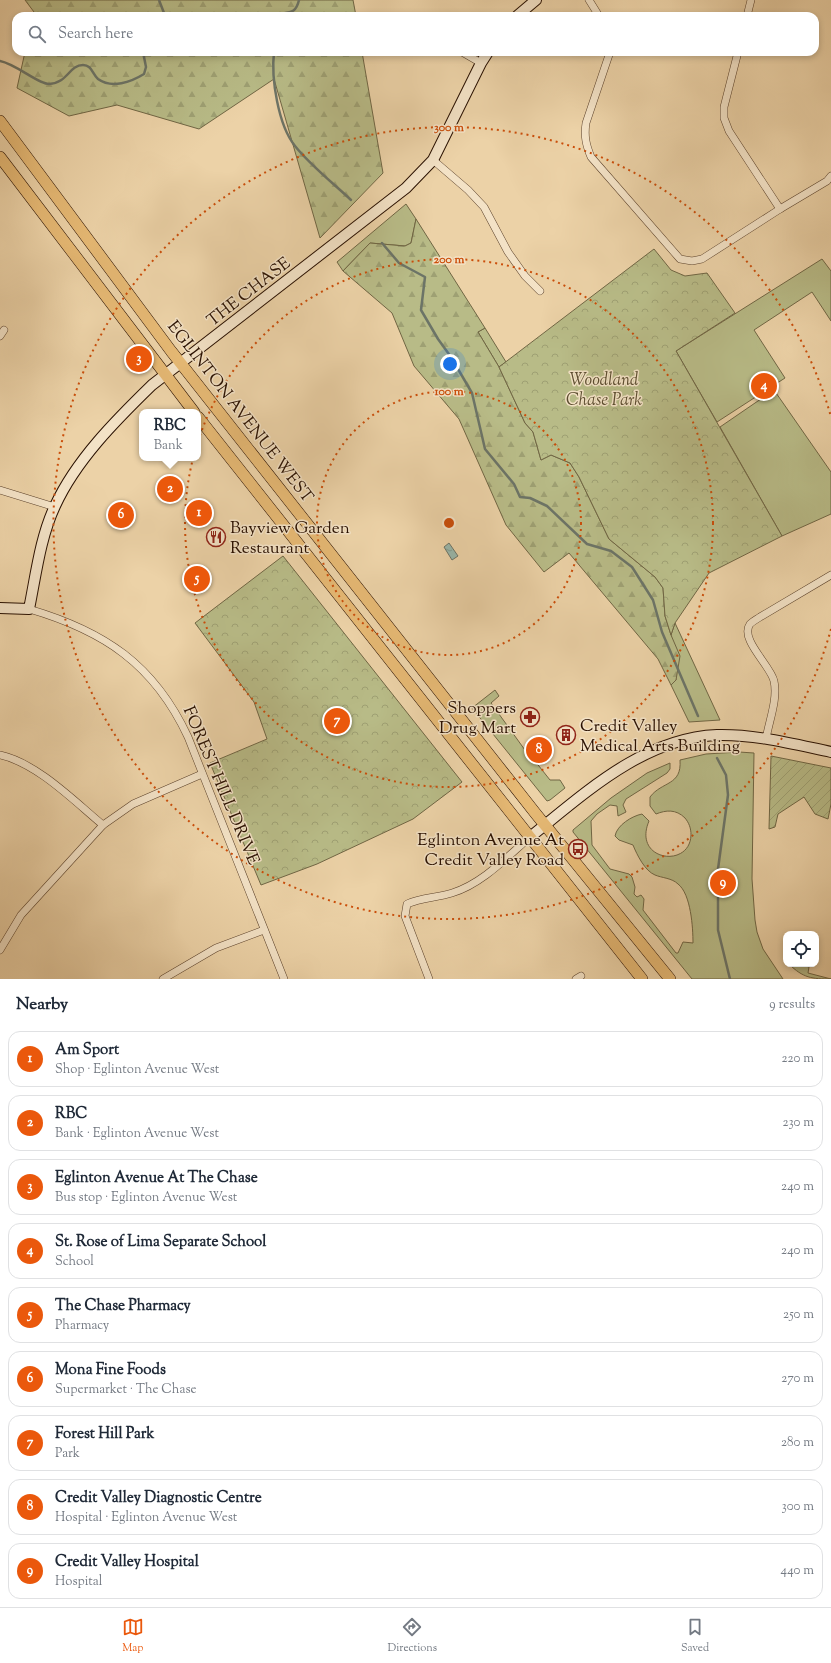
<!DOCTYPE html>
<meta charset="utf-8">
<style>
:root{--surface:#fff;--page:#f2f2f3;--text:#1f2937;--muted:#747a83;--line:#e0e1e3;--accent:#ea580c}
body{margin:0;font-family:"Sorts Mill Goudy",serif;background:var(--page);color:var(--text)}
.controls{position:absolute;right:12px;bottom:12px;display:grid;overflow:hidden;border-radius:8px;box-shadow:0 2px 6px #0003}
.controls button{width:36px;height:36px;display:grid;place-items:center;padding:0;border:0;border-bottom:1px solid var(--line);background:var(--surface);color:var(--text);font:20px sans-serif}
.you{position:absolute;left:450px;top:364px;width:14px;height:14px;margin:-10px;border:3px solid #fff;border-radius:50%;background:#1a73e8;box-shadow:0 0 0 6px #1a73e833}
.badge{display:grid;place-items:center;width:26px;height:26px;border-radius:50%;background:var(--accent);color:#fff;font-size:13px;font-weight:700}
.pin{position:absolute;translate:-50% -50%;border:2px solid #fff;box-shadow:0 1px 4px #0006}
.popup{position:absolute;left:139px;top:409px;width:62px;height:52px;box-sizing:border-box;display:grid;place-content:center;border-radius:8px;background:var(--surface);filter:drop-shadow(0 1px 3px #0005);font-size:13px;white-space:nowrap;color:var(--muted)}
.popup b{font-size:15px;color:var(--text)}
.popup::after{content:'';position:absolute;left:50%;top:100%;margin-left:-8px;border:8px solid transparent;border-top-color:var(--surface)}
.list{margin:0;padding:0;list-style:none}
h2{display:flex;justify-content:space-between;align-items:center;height:52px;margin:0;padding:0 16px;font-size:17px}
h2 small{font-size:13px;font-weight:400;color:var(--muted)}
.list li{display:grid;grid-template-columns:26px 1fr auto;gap:12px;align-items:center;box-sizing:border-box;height:56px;margin:0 8px 8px;padding:0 8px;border:1px solid var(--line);border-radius:12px}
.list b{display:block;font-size:15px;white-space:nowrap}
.list p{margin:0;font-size:13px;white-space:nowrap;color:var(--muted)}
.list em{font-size:13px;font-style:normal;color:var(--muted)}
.icon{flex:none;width:22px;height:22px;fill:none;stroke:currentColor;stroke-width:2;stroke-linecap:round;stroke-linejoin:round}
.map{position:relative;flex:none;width:831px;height:979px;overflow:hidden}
.search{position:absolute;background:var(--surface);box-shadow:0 2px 6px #0003;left:12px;right:12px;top:12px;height:44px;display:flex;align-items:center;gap:10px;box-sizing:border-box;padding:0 14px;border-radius:12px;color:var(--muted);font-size:15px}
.sheet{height:628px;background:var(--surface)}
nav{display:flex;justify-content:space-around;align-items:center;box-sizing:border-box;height:56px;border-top:1px solid var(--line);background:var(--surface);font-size:11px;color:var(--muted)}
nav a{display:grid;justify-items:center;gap:2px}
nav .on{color:var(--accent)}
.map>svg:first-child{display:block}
.grass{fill:#b8bb87;stroke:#706644}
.forest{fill:url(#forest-firs);stroke:#706644}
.park{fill:url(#park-crowns);stroke:#706644}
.garden{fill:url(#garden-furrows);stroke:#706644}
.water{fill:url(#water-ripples);stroke:#6c7467}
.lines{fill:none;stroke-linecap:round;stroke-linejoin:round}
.stream{stroke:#6c7467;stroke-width:2.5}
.street-casing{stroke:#5a402a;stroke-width:8}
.secondary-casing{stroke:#291000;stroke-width:12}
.primary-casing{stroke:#291000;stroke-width:12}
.street{stroke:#f3e2c6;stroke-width:7}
.secondary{stroke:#f3e2c6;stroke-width:10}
.primary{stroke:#e6b974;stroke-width:11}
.ring{fill:none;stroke:#cb4e0a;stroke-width:2;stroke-dasharray:2 4}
.labels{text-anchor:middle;stroke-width:3;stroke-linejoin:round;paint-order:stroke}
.street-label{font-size:17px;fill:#291000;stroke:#f3e2c6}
.park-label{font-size:17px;font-style:italic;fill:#5b4c2f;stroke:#f3e2c6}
.poi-label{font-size:17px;fill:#291000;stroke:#f3e2c6;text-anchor:start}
.centre{fill:#cb4e0a;stroke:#f3e2c6;stroke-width:2}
.ring-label{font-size:12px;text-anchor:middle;font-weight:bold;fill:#cb4e0a;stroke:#f3e2c6;stroke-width:3;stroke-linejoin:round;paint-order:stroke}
</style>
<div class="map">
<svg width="831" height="979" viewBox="0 0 831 979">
<defs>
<pattern id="forest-firs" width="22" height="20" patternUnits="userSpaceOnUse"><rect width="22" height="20" fill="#b8bb87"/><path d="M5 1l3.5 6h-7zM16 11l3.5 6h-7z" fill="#9ea073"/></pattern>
<pattern id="park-crowns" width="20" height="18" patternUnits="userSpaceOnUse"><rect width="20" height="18" fill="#b8bb87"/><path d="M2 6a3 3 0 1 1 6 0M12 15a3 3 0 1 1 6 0" fill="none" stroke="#9ea073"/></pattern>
<pattern id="garden-furrows" width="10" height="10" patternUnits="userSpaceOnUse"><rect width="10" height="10" fill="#b8bb87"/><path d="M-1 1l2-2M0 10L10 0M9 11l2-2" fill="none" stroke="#9ea073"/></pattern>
<pattern id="water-ripples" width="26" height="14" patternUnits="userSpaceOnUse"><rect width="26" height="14" fill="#99b7ab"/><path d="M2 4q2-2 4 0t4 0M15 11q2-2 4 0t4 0" fill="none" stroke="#849c91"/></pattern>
</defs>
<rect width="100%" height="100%" fill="#ecd2a7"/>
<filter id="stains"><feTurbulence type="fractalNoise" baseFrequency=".005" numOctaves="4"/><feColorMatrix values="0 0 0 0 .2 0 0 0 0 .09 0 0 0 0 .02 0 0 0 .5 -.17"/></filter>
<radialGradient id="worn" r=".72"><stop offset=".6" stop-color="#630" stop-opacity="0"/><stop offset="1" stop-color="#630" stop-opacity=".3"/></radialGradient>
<g class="grass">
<path d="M406,204L416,219L411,243L405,246L370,243L343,271L337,262Z"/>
<path d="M822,259L831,271V321L812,292L754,330L785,378L717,422L676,351Z"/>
<path d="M485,328L506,362L499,367L478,332Z"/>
<path d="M774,390L831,472V514L782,536L720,427Z"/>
<path d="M675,623L720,720L689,722L671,685L676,680L671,635Z"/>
<path d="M495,690L499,696L491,703L530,757L531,756L550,780H560L565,788L550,800L547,801L472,708Z"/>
<path d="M739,752L754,753L752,879L755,920L757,932L763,949L783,979H692L573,832V830L611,798L647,773L670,763V769L667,773L626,799L623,805L626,812L618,816L617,806L610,805L597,814L591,821L592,845L610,869L629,874L632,877L635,887L634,894L637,897L641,895L644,899L643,910L676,953H678L683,942L693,943C693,928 691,894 678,884C672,878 662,878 655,875C645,871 637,855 633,845L619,840L615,836C617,825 632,816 642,814L649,821C632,861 690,869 691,835C691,828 689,823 685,818C676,809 666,810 656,814L650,806V797C662,781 682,786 680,760L706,754Z"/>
<path d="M789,964H798L809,967L808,973L831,979C812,979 803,978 789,964Z"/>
</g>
<g class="forest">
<path d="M25,0H353L356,16H33L34,12Z"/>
<path d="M25,52H362L383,173L320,238L274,79L199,129L117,105L69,116L17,88Z"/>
<path d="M416,219L485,328L478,332L499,367L525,423L533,432L541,460L551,455L570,463L579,477L609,539L655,577L663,588L665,616L671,635L680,656L676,680L671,685L658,659L569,553L544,572L506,525L459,419L414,366L392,313L343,271L370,243L405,246L411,243Z"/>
</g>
<g class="park">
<path d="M654,249L671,270L685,276L707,273L735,313L676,351L782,536L709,573L675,623L671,635L665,616L663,588L655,577L609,539L579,477L570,463L551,455L541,460L533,432L525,423L499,367Z"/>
<path d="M283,556L462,782L413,819L317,864L261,885L210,763L267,739L254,702L195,623Z"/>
</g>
<path class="garden" d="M771,756L831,768V804L828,819L815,814L804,797L778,814L775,827L769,829Z"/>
<path class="water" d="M449,543L458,556L452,560L444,547Z"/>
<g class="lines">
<g class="stream">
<path d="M159,0L164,13V16"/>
<path d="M278,16L279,14C291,12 296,13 299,0"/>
<path d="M274,52C271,78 278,125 295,146C310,165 333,183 351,200"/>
<path d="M0,61C16,64 38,84 49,84C68,83 69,65 83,65C92,65 92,74 98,79C112,89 131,82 144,74L146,67L143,52"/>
<path d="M382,243L399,263L425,277L421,310L438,339L451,357L472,393L485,449L514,484L520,497L530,498L547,506L587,544L611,551L632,567L653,600L662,632L698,716"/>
<path d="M717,758L726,775L728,795L718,869V930L730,979"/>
</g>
<g class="street-casing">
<g id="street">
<path d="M589,0L599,16"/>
<path d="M747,16L751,0"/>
<path d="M462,52L481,63"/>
<path d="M610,52L586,123C584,136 586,145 591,157L680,259L692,261L702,259L780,209L827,181L831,176"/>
<path d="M738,52L724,107V118L729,131L780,209"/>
<path d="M433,160L468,190L484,207L508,252L525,276L540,291"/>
<path d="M0,336L4,330"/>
<path d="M0,490L55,507"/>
<path d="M29,609C104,631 154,664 188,737L284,979"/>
<path d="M766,739C769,721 778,699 774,681C771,666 739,639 750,624C753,621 757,619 760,617L831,575"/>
<path d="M0,755C37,763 74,801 103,825"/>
<path d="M0,950L21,915L103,825L133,804L202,774"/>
<path d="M163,979L216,948L264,930"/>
<path d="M429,979L405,916L407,904C422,897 437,898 452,893C482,884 507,857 530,837"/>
<path d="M576,979L581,976"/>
</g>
</g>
<g class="secondary-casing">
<g id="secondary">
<path d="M517,16L536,0"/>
<path d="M0,608L29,609C36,575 40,538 55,506C76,460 116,420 152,385L406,188L433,160L481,63L488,52"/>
<path d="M530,837C584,794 643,738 717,735C755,734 793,744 831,752"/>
</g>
</g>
<g class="primary-casing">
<g id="primary">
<path d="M0,121L171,351L536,814L670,979"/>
<path d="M0,157L194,412"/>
<path d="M198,417L642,979"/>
</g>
</g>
<use href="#street" class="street"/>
<use href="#secondary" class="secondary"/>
<use href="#primary" class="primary"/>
</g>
<g class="ring">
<circle cx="449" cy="523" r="132"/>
<circle cx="449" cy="523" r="264"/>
<path d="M831 629A396 396 0 1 1 831 417"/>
</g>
<defs>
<g id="restaurant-ring" transform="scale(1)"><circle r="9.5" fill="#f3e2c6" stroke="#8f2418" stroke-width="1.5"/><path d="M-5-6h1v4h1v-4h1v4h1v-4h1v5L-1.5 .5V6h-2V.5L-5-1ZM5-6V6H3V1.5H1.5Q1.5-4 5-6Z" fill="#8f2418"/></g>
<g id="pharmacy-ring" transform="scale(1)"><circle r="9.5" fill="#f3e2c6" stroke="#8f2418" stroke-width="1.5"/><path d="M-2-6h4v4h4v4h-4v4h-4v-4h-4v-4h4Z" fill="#8f2418"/></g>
<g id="building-ring" transform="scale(1)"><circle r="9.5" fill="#f3e2c6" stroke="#8f2418" stroke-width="1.5"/><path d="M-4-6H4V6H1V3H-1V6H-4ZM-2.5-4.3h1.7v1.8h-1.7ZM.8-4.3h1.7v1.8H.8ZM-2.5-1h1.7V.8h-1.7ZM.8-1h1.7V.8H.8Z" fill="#8f2418"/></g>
<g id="bus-ring" transform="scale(1)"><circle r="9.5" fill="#f3e2c6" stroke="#8f2418" stroke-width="1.5"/><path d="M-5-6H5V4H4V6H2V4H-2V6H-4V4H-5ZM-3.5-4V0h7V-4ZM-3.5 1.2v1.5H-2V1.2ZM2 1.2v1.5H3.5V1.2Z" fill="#8f2418"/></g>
</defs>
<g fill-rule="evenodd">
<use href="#restaurant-ring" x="216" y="537"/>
<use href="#pharmacy-ring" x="530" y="717"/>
<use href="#building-ring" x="566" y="735"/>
<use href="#bus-ring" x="578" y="849"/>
</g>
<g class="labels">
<g class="street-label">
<text transform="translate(248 291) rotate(-38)" y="6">THE CHASE</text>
<text transform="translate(241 411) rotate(52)" y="6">EGLINTON AVENUE WEST</text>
<text transform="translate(222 785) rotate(67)" y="6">FOREST HILL DRIVE</text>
</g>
<g class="park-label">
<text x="604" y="385">Woodland<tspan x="604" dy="20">Chase Park</tspan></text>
</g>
<g class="poi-label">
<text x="230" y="533">Bayview Garden<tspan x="230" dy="20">Restaurant</tspan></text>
<text x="516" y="713" text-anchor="end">Shoppers<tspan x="516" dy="20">Drug Mart</tspan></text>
<text x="580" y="731">Credit Valley<tspan x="580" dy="20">Medical Arts Building</tspan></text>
<text x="564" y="845" text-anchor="end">Eglinton Avenue At<tspan x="564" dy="20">Credit Valley Road</tspan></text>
</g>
</g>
<circle cx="449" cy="523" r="6" class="centre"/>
<g class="ring-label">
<text x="449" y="131">300 m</text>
<text x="449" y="263">200 m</text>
<text x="449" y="395">100 m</text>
</g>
<rect width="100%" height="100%" filter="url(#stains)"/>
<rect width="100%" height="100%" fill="url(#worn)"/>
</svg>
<div class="controls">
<button><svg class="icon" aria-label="locate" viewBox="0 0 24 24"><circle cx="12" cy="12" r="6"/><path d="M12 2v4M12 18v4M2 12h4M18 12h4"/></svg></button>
</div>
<div class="you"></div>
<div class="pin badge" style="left:199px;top:513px">1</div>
<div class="pin badge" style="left:170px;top:489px">2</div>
<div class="popup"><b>RBC</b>Bank</div>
<div class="pin badge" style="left:139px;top:359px">3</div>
<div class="pin badge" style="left:764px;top:386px">4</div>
<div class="pin badge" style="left:197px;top:579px">5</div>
<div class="pin badge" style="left:121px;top:515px">6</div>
<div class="pin badge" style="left:337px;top:721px">7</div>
<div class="pin badge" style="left:539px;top:750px">8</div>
<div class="pin badge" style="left:723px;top:883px">9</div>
<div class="search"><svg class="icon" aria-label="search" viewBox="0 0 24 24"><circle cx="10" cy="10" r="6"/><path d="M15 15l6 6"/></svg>Search here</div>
</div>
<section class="sheet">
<h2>Nearby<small>9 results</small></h2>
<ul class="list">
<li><span class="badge">1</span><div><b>Am Sport</b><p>Shop · Eglinton Avenue West</p></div><em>220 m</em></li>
<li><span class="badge">2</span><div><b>RBC</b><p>Bank · Eglinton Avenue West</p></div><em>230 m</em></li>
<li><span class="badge">3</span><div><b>Eglinton Avenue At The Chase</b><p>Bus stop · Eglinton Avenue West</p></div><em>240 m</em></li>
<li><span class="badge">4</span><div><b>St. Rose of Lima Separate School</b><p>School</p></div><em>240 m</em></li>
<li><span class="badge">5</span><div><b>The Chase Pharmacy</b><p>Pharmacy</p></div><em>250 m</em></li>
<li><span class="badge">6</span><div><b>Mona Fine Foods</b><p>Supermarket · The Chase</p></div><em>270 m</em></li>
<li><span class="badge">7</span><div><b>Forest Hill Park</b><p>Park</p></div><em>280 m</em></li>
<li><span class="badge">8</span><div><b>Credit Valley Diagnostic Centre</b><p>Hospital · Eglinton Avenue West</p></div><em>300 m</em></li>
<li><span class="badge">9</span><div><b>Credit Valley Hospital</b><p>Hospital</p></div><em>440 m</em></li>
</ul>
</section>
<nav>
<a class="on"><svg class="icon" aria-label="map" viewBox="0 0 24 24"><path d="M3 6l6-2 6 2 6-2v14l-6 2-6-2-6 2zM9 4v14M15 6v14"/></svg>Map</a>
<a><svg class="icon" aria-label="directions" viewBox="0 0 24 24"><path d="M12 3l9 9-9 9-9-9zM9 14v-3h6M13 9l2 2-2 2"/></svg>Directions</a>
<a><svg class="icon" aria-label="saved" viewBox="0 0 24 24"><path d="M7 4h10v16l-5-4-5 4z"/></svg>Saved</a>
</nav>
